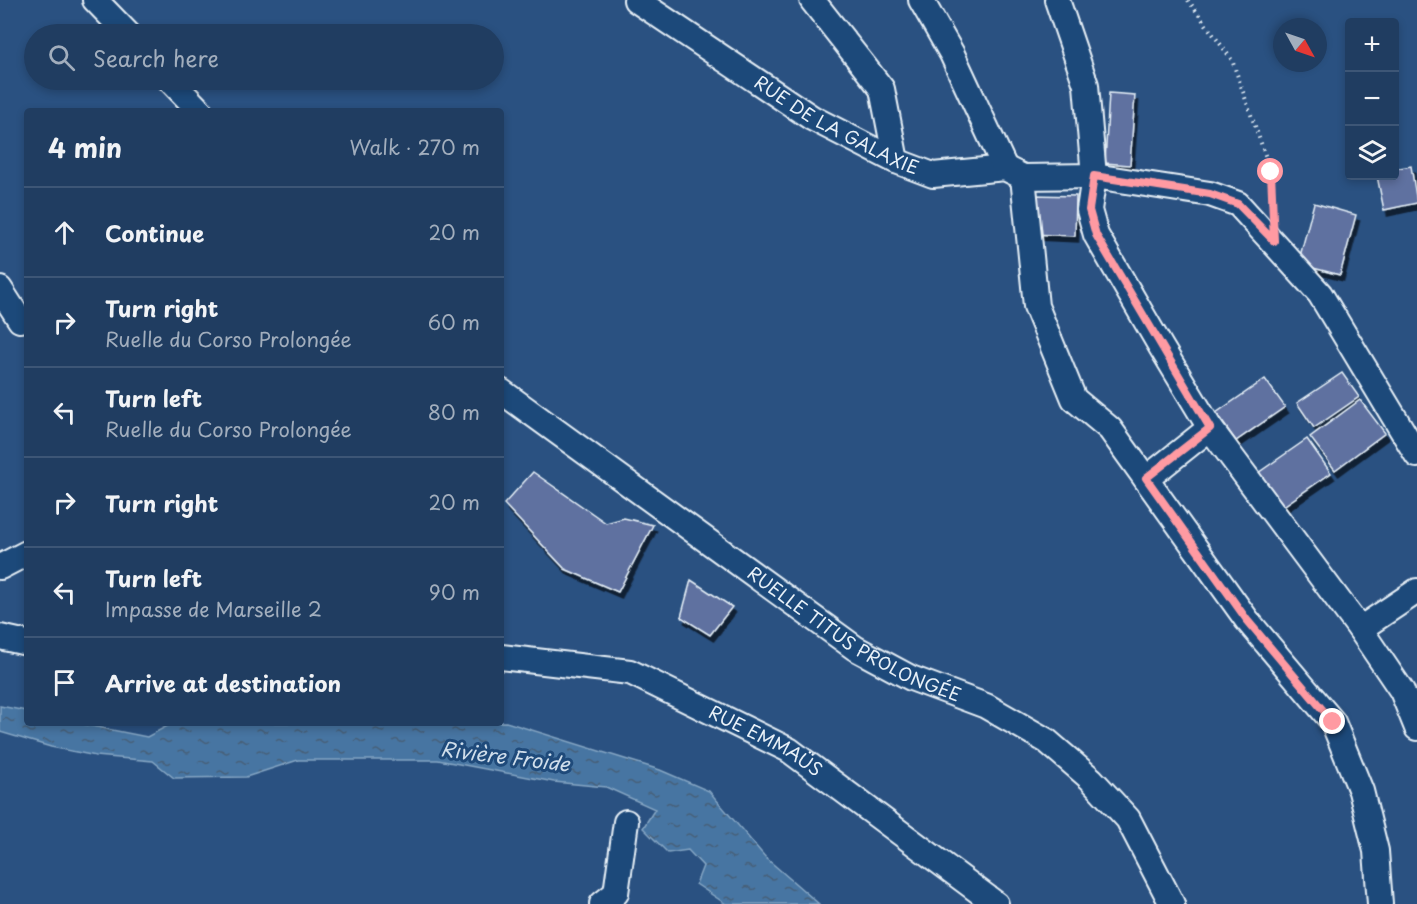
<!DOCTYPE html>
<meta charset="utf-8">
<style>
:root{--surface:#203d61;--page:#284467;--text:#f1f3f6;--muted:#a2aebd;--line:#3d5676}
body{margin:0;font-family:"Playpen Sans",sans-serif;background:var(--page);color:var(--text)}
.controls{position:absolute;right:18px;top:18px;display:grid;overflow:hidden;border-radius:6px;box-shadow:0 3px 9px #0003}
.controls button{width:54px;height:54px;display:grid;place-items:center;padding:0;border:0;border-bottom:2px solid var(--line);background:var(--surface);color:var(--text);font:30px sans-serif}
.compass{position:absolute;left:1273px;top:18px;width:54px;height:54px;border-radius:50%;background:var(--surface);box-shadow:0 3px 9px #0003;rotate:130deg}
.stop{position:absolute;width:18px;height:18px;margin:-14px;border:4px solid #ff9aa2;border-radius:50%;background:#fff}
.stop.end{background:#ff9aa2;border-color:#fff;box-shadow:0 2px 6px #0008}
.list{margin:0;padding:0;list-style:none}
h2{display:flex;justify-content:space-between;align-items:center;height:78px;margin:0;padding:0 24px;font-size:26px}
h2 small{font-size:20px;font-weight:400;color:var(--muted)}
.list li{display:grid;grid-template-columns:39px 1fr auto;gap:18px;align-items:center;box-sizing:border-box;height:90px;padding:0 24px;border-top:2px solid var(--line)}
.list b{display:block;font-size:22px;white-space:nowrap}
.list p{margin:0;font-size:20px;white-space:nowrap;color:var(--muted)}
.list em{font-size:20px;font-style:normal;color:var(--muted)}
.icon{flex:none;width:33px;height:33px;fill:none;stroke:currentColor;stroke-width:2;stroke-linecap:round;stroke-linejoin:round}
.map{position:relative;flex:none;width:1417px;height:904px;overflow:hidden}
.search{position:absolute;background:var(--surface);box-shadow:0 3px 9px #0003;left:24px;top:24px;width:480px;height:66px;display:flex;align-items:center;gap:15px;box-sizing:border-box;padding:0 21px;border-radius:33px;color:var(--muted);font-size:22px}
.panel{position:absolute;background:var(--surface);box-shadow:0 3px 9px #0003;left:24px;top:108px;width:480px;height:618px;border-radius:6px}
.map>svg:first-child{display:block}
.water{fill:url(#water-ripples);stroke:#87a7c4;stroke-width:1.5}
.building{fill:#5e71a0;stroke:#e8f1f8;stroke-width:1.5;filter:url(#shadow)}
.lines{fill:none;stroke-linecap:round;stroke-linejoin:round}
.minor-casing{stroke:#e8f1f8;stroke-width:28}
.path{stroke:#e8f1f8;stroke-width:4;stroke-dasharray:1.5 4.5;stroke-linecap:butt}
.minor{stroke:#1f4a7a;stroke-width:24}
.route{stroke:#ff9aa2;stroke-width:8}
.labels{text-anchor:middle;stroke-width:6;stroke-linejoin:round;paint-order:stroke}
.street-label{font-size:18px;fill:#e8f1f8;stroke:#1f4a7a}
.water-label{font-size:20px;font-style:italic;fill:#d0deeb;stroke:#1f4a7a}
</style>
<div class="map">
<svg width="1417" height="904" viewBox="0 0 1417 904">
<defs>
<pattern id="water-ripples" width="26" height="14" patternUnits="userSpaceOnUse" patternTransform="scale(1.5)"><rect width="26" height="14" fill="#4675a2"/><path d="M2 4q2-2 4 0t4 0M15 11q2-2 4 0t4 0" fill="none" stroke="#465e76"/></pattern>
<filter id="shadow"><feDropShadow dx="3.5" dy="6" stdDeviation="0" flood-color="#0009"/></filter>
</defs>
<rect width="100%" height="100%" fill="#2a5181"/>
<filter id="ink" filterUnits="userSpaceOnUse"><feTurbulence type="fractalNoise" baseFrequency=".0167" numOctaves="2"/><feDisplacementMap in="SourceGraphic" scale="12" xChannelSelector="R" yChannelSelector="G"/><feConvolveMatrix kernelMatrix="1 2 1 2 8 2 1 2 1" color-interpolation-filters="sRGB"/></filter>
<g filter="url(#ink)">
<path class="water" d="M0,706L27,711V723H77L147,737L173,723L506,722L660,770L709,791L766,858L819,904H726L696,884L703,866L688,850L668,853L643,828L655,809L606,787L554,782L438,760H298L246,777L174,778L153,761L96,756L51,747L0,732Z"/>
<g class="building">
<path d="M1109,93L1135,95L1130,165L1105,163Z"/>
<path d="M1411,166L1417,203L1384,210L1377,176H1394V169Z"/>
<path d="M1033,195L1076,196L1075,236L1032,234Z"/>
<path d="M1314,203L1356,215L1340,275L1298,264Z"/>
<path d="M1342,373L1359,397L1314,428L1297,403Z"/>
<path d="M1265,379L1285,407L1236,441L1216,413Z"/>
<path d="M1360,400L1385,433L1335,470L1310,437Z"/>
<path d="M1307,439L1331,473L1282,507L1258,473Z"/>
<path d="M533,472L606,523L624,518L653,525L618,592L565,569L504,504Z"/>
<path d="M691,580L732,607L710,635L681,617Z"/>
</g>
<g class="lines">
<g class="minor-casing">
<g id="minor">
<path d="M95,0L128,34"/>
<path id="s1" d="M636,0L812,118L896,161L933,175L1005,168L1023,177L1094,176L1086,85L1057,0"/>
<path d="M812,0L882,89L896,161"/>
<path d="M921,0L952,54L1005,168"/>
<path d="M170,80L200,111"/>
<path d="M1023,177L1036,306L1074,399L1110,429L1247,620L1333,722L1361,791L1376,851L1380,904"/>
<path d="M0,289L20,320"/>
<path id="s2" d="M501,391L855,648L911,678L986,706L1047,741L1091,779L1128,819L1172,904"/>
<path d="M1417,455L1320,294L1238,204L1210,194L1094,176L1089,210L1096,235L1161,347L1210,428L1360,629L1402,691L1417,728"/>
<path d="M1146,479L1210,428"/>
<path d="M0,567L27,553"/>
<path d="M1360,629L1417,591"/>
<path d="M0,637L27,643"/>
<path id="s3" d="M501,657L630,672L789,750L996,904"/>
<path d="M602,904L616,893L626,822"/>
</g>
</g>
<path class="path" d="M1188,0L1232,60L1271,172L1272,206"/>
<use href="#minor" class="minor"/>
</g>
</g>
<g class="lines" filter="url(#ink)">
<path class="route" d="M1271,172L1274,241L1238,204L1210,194L1094,176L1089,210L1096,235L1210,428L1146,478L1247,620L1333,722"/>
</g>
<g class="labels">
<g class="street-label">
<text dy="6" stroke="none"><textPath href="#s1" startOffset="237">RUE DE LA GALAXIE</textPath></text>
<text dy="6" stroke="none"><textPath href="#s2" startOffset="430">RUELLE TITUS PROLONGÉE</textPath></text>
<text dy="6" stroke="none"><textPath href="#s3" startOffset="282">RUE EMMAÜS</textPath></text>
</g>
<g class="water-label">
<text transform="translate(505 757) rotate(7)" y="7">Rivière Froide</text>
</g>
</g>
</svg>
<div class="controls">
<button>+</button>
<button>−</button>
<button><svg class="icon" aria-label="layers" viewBox="0 0 24 24"><path d="M12 4l9 5-9 5-9-5zM3 14l9 5 9-5"/></svg></button>
</div>
<svg class="compass" viewBox="-18 -18 36 36"><path d="M0-13l5 13h-10z" fill="#e53935"/><path d="M0 13l5-13h-10z" fill="#a2aebd"/></svg>
<div class="stop" style="left:1271px;top:172px"></div>
<div class="stop end" style="left:1333px;top:722px"></div>
<div class="search"><svg class="icon" aria-label="search" viewBox="0 0 24 24"><circle cx="10" cy="10" r="6"/><path d="M15 15l6 6"/></svg>Search here</div>
<section class="panel">
<h2>4 min<small>Walk · 270 m</small></h2>
<ul class="list">
<li><svg class="icon" aria-label="ahead" viewBox="0 0 24 24"><path d="M12 20V5M6 11l6-6 6 6"/></svg><div><b>Continue</b></div><em>20 m</em></li>
<li><svg class="icon" aria-label="right" viewBox="0 0 24 24"><path d="M7 20v-9h11M14 6l5 5-5 5"/></svg><div><b>Turn right</b><p>Ruelle du Corso Prolongée</p></div><em>60 m</em></li>
<li><svg class="icon" aria-label="left" viewBox="0 0 24 24"><path d="M17 20v-9H6M10 6l-5 5 5 5"/></svg><div><b>Turn left</b><p>Ruelle du Corso Prolongée</p></div><em>80 m</em></li>
<li><svg class="icon" aria-label="right" viewBox="0 0 24 24"><path d="M7 20v-9h11M14 6l5 5-5 5"/></svg><div><b>Turn right</b></div><em>20 m</em></li>
<li><svg class="icon" aria-label="left" viewBox="0 0 24 24"><path d="M17 20v-9H6M10 6l-5 5 5 5"/></svg><div><b>Turn left</b><p>Impasse de Marseille 2</p></div><em>90 m</em></li>
<li><svg class="icon" aria-label="arrive" viewBox="0 0 24 24"><path d="M6 21V4h12l-3 4 3 4H6"/></svg><div><b>Arrive at destination</b></div></li>
</ul>
</section>
</div>
